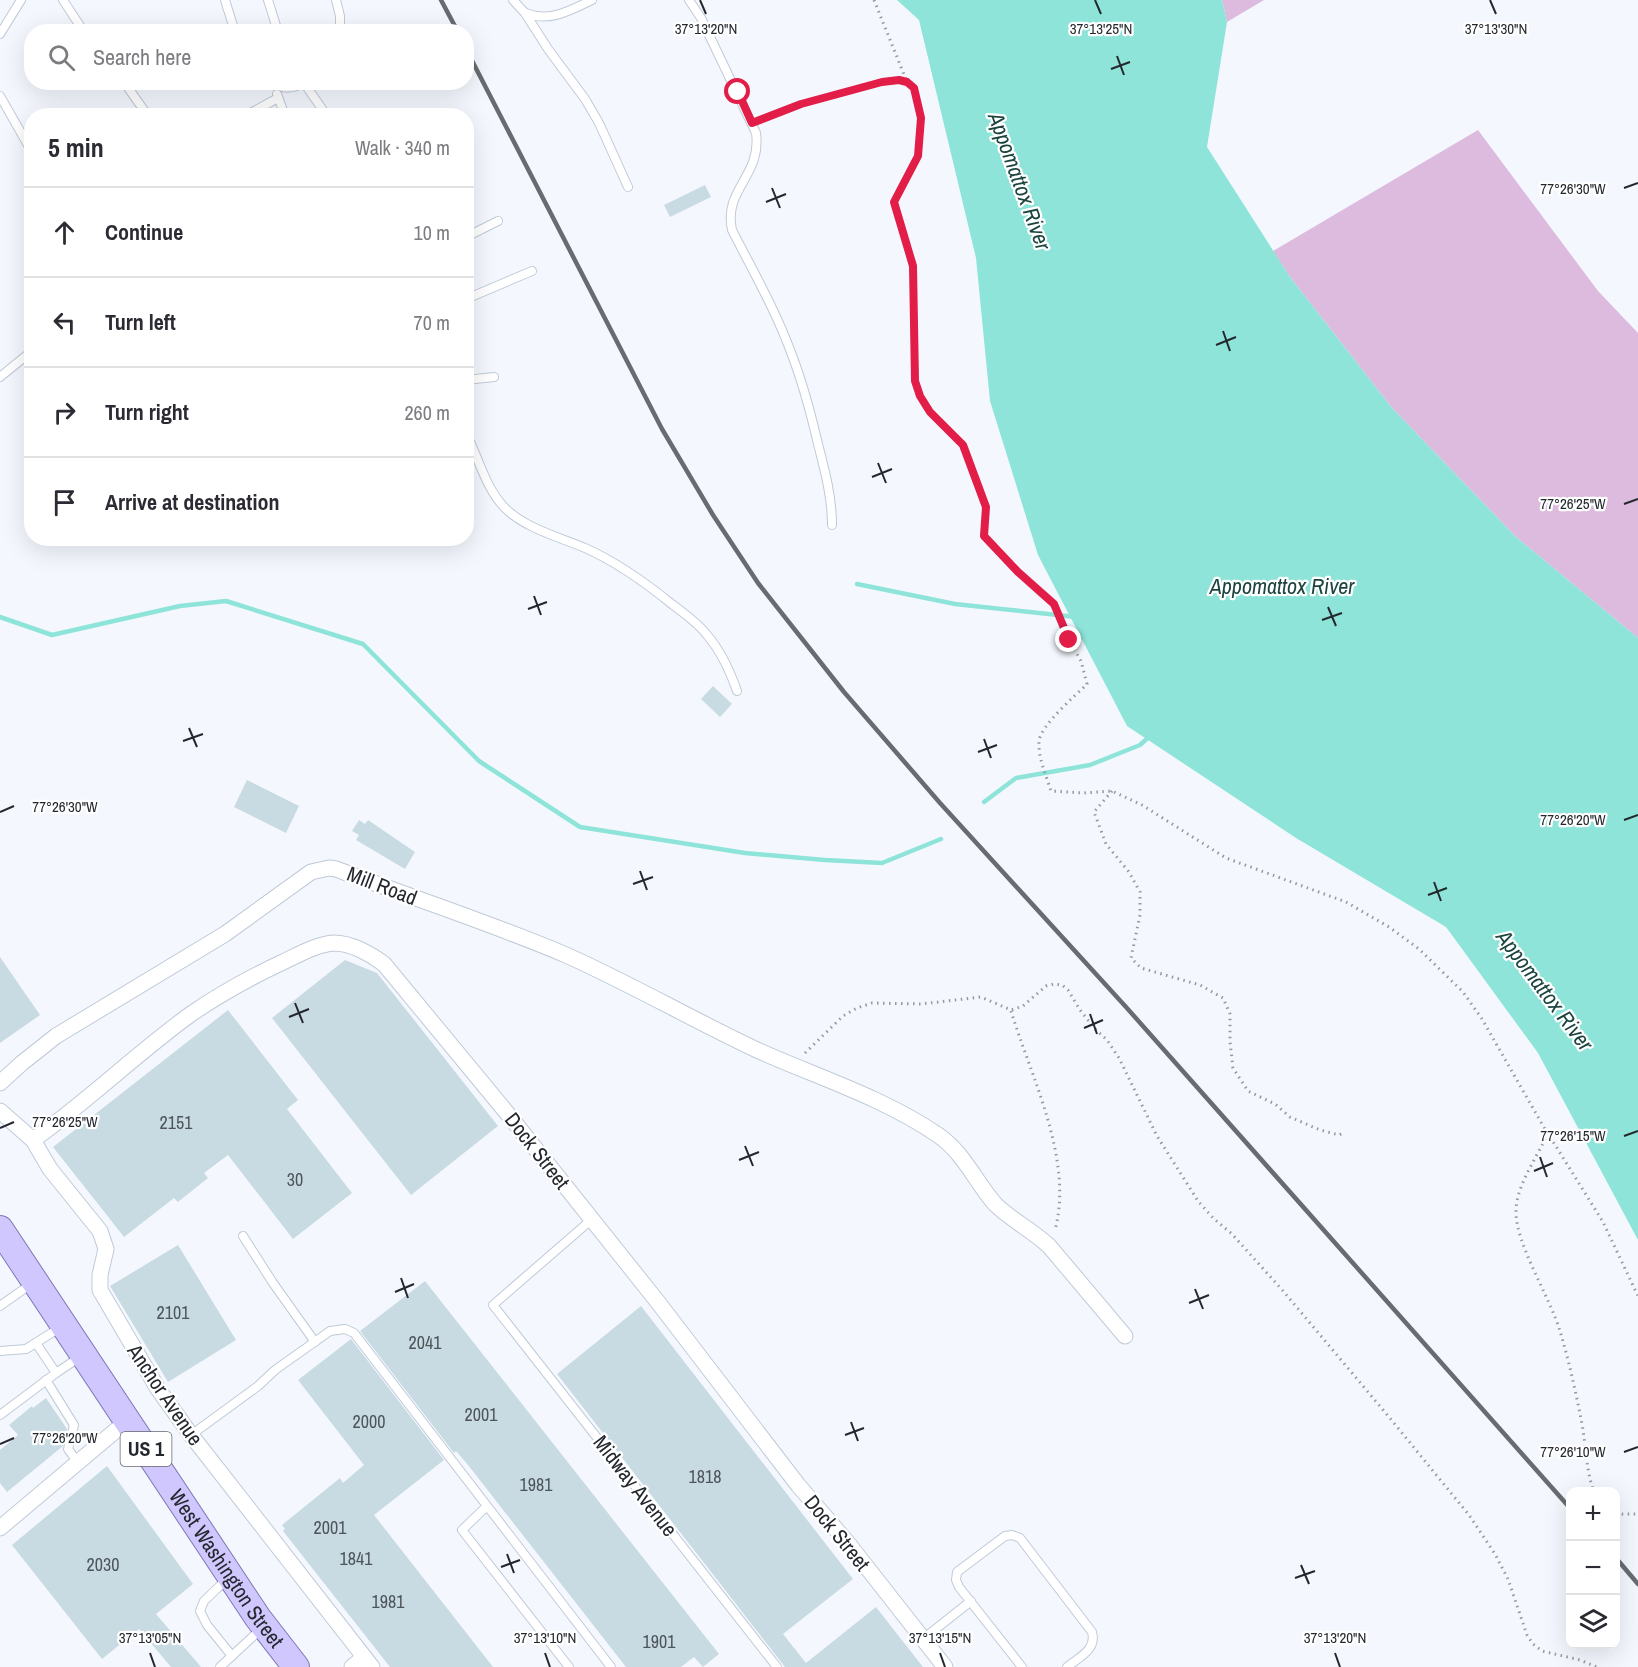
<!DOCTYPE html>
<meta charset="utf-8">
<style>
:root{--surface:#fff;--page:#f7f7f7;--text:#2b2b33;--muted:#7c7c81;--line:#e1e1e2}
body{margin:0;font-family:"Archivo Narrow",sans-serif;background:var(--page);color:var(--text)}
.controls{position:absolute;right:18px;bottom:18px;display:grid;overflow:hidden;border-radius:12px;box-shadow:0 6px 24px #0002}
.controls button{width:54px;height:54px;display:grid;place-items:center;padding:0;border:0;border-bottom:2px solid var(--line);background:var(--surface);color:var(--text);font:30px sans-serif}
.stop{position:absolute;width:18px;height:18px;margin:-14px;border:4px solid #e11d48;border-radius:50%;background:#fff}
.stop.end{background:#e11d48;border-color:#fff;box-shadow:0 2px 6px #0008}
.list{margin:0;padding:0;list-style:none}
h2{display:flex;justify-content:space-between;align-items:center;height:78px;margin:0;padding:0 24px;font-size:26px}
h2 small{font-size:20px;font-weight:400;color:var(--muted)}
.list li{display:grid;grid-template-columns:39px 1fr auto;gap:18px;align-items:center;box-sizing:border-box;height:90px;padding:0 24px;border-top:2px solid var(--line)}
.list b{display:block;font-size:22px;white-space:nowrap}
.list em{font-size:20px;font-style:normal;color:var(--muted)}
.icon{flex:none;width:33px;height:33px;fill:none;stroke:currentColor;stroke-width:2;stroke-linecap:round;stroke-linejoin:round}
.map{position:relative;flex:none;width:1638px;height:1667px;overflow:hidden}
.search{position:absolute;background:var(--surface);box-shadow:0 6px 24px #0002;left:24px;top:24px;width:450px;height:66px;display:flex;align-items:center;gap:15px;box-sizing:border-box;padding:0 21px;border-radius:24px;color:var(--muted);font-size:22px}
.panel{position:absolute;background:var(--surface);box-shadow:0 6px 24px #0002;left:24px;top:108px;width:450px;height:438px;border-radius:24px}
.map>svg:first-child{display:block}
.green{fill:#ddbbde}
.water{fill:#8ee4d9}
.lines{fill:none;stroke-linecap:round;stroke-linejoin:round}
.stream{stroke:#8ee4d9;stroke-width:4.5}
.building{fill:#c8dbe2}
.lane-casing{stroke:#bfcad8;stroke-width:10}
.street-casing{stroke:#bfcad8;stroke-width:17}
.primary-casing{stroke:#7e77b3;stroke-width:28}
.path{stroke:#95999f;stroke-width:3;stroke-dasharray:1.5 4.5;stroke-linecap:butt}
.lane{stroke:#fff;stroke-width:8}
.street{stroke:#fff;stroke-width:15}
.primary{stroke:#cfc7fd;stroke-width:26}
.rail{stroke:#686c72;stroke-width:4.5}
.route{stroke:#e11d48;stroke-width:8}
.ticks{fill:none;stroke:#24282e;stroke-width:2}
.labels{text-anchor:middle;stroke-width:4.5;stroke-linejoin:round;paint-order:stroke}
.number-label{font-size:18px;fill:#4d555b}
.shield{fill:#fff;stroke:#66686d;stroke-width:1.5}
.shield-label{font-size:20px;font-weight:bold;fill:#24282e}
.street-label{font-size:21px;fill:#24282e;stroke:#fff}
.water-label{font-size:22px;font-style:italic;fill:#1d4540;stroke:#fff}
.ticks-label{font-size:15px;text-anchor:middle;fill:#24282e;stroke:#fff;stroke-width:4.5;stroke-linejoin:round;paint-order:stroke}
</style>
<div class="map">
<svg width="1638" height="1667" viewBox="0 0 1638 1667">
<rect width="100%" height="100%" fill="#f4f8fe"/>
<g class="green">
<path d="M1222,0H1264L1227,22Z"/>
<path d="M1478,130L1598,291L1638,333V638L1516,537L1392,408L1290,277L1273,251Z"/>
</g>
<path class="water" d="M897,0H1222L1227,22L1207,147L1290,277L1392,408L1516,537L1638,638V1240L1538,1053L1446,927L1296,838L1127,726L1038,555L990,401L976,258L919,20Z"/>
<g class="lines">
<g class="stream">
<path d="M857,584L955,604L1076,617"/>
<path d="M0,617L52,635L180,606L226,601L363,644L479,761L580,827L745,853L825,860L882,863L941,839"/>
<path d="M984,802L1016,778L1090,765L1140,745L1151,735"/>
</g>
</g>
<g class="building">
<path d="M705,185L711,197L670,217L664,205Z"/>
<path d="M713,686L732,704L720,717L701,699Z"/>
<path d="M247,780L299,806L286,833L234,807Z"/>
<path d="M359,820L365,824L368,820L415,852L405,869L356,840L359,835L352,831Z"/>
<path d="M0,957L40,1015L0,1043Z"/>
<path d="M345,960L377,973L498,1126L411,1195L272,1018Z"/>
<path d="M228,1010L298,1100L287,1109L352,1193L293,1239L228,1155L204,1173L208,1178L178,1202L174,1198L124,1237L53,1147Z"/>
<path d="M178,1245L236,1340L168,1382L110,1286Z"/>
<path d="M425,1281L719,1654L703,1667L694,1657L681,1667H626L468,1465L456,1451L454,1453L360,1331Z"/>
<path d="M641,1306L853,1579L783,1634L806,1663L876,1607L923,1667H785L557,1374Z"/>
<path d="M351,1339L444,1460L374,1515L493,1667H390L283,1531L285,1529L282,1525L340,1478L343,1483L364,1465L298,1380Z"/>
<path d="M46,1398L67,1429L65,1436L59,1439L63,1446L7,1492L0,1483V1450L18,1435L9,1425L32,1406L33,1408Z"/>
<path d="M107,1466L193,1584L156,1614L201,1667H171L139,1629L102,1659L12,1545Z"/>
</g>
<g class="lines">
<g class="lane-casing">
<g id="lane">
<path d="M63,0L84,32"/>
<path d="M225,0L235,32"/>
<path d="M268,0L278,32"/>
<path d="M336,0L340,16V32"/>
<path d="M513,0L525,13L548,49L585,99L599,123L628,187"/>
<path d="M689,0L701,18L756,133C762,176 723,189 732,230C753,271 776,311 792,355C803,384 811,414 818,444C825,471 832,497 832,525"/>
<path d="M526,13C549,23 571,10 592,0"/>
<path d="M0,34L21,0"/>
<path d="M124,82L148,116"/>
<path d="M271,82C283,90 293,89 305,82"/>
<path d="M304,83L327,116"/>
<path d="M277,94L285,116"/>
<path d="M0,96L32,152"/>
<path d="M245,116L278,98"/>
<path d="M466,152H469"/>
<path d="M466,237L498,221"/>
<path d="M466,299L532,271"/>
<path d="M0,377L32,351"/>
<path d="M466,380L494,377"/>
<path d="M466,434C479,458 485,487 504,507C524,528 559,537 585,548C617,562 646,583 673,605C685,614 698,623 707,635C721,651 730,671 737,691"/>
<path d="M591,1220L493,1305L777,1667"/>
<path d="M243,1236L273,1283L315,1342"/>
<path d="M0,1306L31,1284"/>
<path d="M36,1343L56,1373L80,1357"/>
<path d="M0,1351L26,1349L61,1327"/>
<path d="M46,1380L74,1425L68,1449L78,1463"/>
<path d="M0,1415L56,1373"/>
<path d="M191,1435L258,1386L275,1370L330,1331L345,1329L354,1333L611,1667"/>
<path d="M486,1507L462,1530L569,1667"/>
<path d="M227,1579L204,1601L200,1611L207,1625L232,1656"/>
<path d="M923,1639L971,1601"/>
<path d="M220,1667L261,1629"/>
<path d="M1022,1667L959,1587L956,1580L957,1572L1005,1536L1012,1535L1020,1538L1092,1632C1097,1650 1079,1657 1067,1667"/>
</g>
</g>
<g class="street-casing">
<g id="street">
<path d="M0,1083L22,1063L56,1036L225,934L311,872L329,868L336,869C413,898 491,923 566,955C631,984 693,1020 757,1050C817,1077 882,1097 938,1135C964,1153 975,1181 995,1204C1011,1220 1032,1230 1049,1246L1125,1336"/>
<path d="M0,1111L33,1140L50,1169L100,1231L106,1249L100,1275V1290L158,1389L191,1435L372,1667"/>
<path d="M33,1140C88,1101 137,1053 191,1014C220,994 251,977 283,962C298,955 317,944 334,943C351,943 371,954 384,964L507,1113L657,1301L798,1485L847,1542L945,1667"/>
<path d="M0,1528L127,1421"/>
<path d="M352,1667L364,1657"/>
</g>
</g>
<g class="primary-casing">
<g id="primary">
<path id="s1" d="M0,1229L258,1618L296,1667"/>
</g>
</g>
<g class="path">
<path d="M874,0L907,82"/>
<path d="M762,119C796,105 828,96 863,87C874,84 888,79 899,80C926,82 923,144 917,162C911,176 902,189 894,202L913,266L915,381L920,396L930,412L963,445L986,507L984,536L1018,572L1054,605L1069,640L1081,661L1087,684C1075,696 1041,725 1039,741C1038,758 1046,775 1051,791L1083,793L1112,791L1142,805L1226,858L1346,902L1389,927L1419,949L1463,992L1482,1019L1546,1131C1546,1141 1539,1150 1534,1160C1526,1175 1516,1194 1516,1211C1515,1243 1550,1297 1560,1331C1569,1361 1576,1393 1582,1424C1586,1447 1586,1470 1594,1492"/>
<path d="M1112,791L1094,812L1106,844L1129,872L1140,892V915L1131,958L1141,968L1200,985L1223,998L1230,1014V1042L1233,1068L1248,1091L1275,1104L1290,1117L1320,1130L1339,1135L1345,1132"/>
<path d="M1011,1011C1031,1077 1074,1160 1055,1230"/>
<path d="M805,1053L843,1016L857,1008L872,1003L921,1004L981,997L1011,1010L1023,1006L1046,986L1054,984L1062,985L1068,990L1080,1010L1095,1029L1107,1040L1119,1058L1157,1136L1198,1201L1213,1218L1232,1234L1284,1292L1389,1417L1469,1515L1495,1554L1508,1579L1527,1635L1533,1644L1542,1651L1580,1660L1597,1667"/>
<path d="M1547,1132L1603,1222L1638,1296"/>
<path d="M1616,1512L1622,1514H1638"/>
</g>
<use href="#lane" class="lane"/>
<use href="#street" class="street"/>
<use href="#primary" class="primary"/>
<g class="rail">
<path d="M441,0L458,32"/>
<path d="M466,49L662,429L713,515L758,583L844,692L940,803L1126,1007L1570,1508"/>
<path d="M1616,1558L1638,1584"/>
</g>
</g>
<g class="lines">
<path class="route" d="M738,92L752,123L801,104L882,82L899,80L907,82L914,88L921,118L918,156L894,202L913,266L915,381L920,396L930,412L963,445L986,507L984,536L1018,572L1054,604L1069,640"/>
</g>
<path class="ticks" d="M700,0L706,14M1095,0L1101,14M1490,0L1496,14M1117,56L1124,75M1111,69L1130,62M772,188L780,208M1624,188L1638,183M766,202L786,194M1223,331L1230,351M1216,345L1236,337M878,463L886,483M872,477L892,469M1624,504L1638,499M534,596L541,615M1328,607L1336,626M528,609L547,602M1322,620L1342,613M189,728L197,747M984,739L991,758M183,741L203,734M978,752L997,745M0,812L14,806M1624,820L1638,815M640,871L647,890M1434,882L1441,901M633,884L653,877M1428,895L1447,888M295,1003L303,1023M1090,1014L1097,1034M289,1017L309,1009M1084,1028L1103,1020M0,1128L14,1122M1624,1136L1638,1131M745,1146L753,1166M1540,1157L1547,1177M739,1160L759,1152M1534,1171L1553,1163M401,1278L408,1298M1195,1289L1203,1309M395,1292L414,1284M1189,1303L1209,1295M851,1422L858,1441M845,1435L864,1428M0,1444L14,1438M1624,1452L1638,1447M507,1554L514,1573M1301,1565L1309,1584M501,1567L520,1560M1295,1578L1315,1571M150,1653L155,1667M545,1653L550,1667M940,1653L945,1667M1335,1653L1340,1667"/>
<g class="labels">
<g class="number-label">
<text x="176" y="1129">2151</text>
<text x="295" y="1186">30</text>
<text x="173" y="1319">2101</text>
<text x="425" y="1349">2041</text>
<text x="481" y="1421">2001</text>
<text x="369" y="1428">2000</text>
<text x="705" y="1483">1818</text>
<text x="536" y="1491">1981</text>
<text x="330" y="1534">2001</text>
<text x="356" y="1565">1841</text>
<text x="103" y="1571">2030</text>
<text x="388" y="1608">1981</text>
<text x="659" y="1648">1901</text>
</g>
<rect class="shield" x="120.5" y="1432" width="51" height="34" rx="4.5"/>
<g class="shield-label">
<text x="146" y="1456">US 1</text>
</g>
<g class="street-label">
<text transform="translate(382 886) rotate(21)" y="7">Mill Road</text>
<text transform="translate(537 1151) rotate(52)" y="7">Dock Street</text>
<text transform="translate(165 1395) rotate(56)" y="7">Anchor Avenue</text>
<text transform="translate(635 1486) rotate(52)" y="7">Midway Avenue</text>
<text transform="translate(837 1533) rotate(51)" y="7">Dock Street</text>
<text dy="7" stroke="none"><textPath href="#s1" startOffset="408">West Washington Street</textPath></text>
</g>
<g class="water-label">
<text transform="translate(1020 181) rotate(70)" y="8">Appomattox River</text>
<text x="1282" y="594">Appomattox River</text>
<text transform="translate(1545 990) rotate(53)" y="8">Appomattox River</text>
</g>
</g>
<g class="ticks-label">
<text x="1496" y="34">37°13'30"N</text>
<text x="706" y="34">37°13'20"N</text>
<text x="1101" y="34">37°13'25"N</text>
<text x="1573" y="194">77°26'30"W</text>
<text x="1573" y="509">77°26'25"W</text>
<text x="65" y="812">77°26'30"W</text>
<text x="1573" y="825">77°26'20"W</text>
<text x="65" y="1127">77°26'25"W</text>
<text x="1573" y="1141">77°26'15"W</text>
<text x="65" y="1443">77°26'20"W</text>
<text x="1573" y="1457">77°26'10"W</text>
<text x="150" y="1643">37°13'05"N</text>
<text x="545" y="1643">37°13'10"N</text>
<text x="940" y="1643">37°13'15"N</text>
<text x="1335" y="1643">37°13'20"N</text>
</g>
</svg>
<div class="controls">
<button>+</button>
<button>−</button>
<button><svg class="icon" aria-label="layers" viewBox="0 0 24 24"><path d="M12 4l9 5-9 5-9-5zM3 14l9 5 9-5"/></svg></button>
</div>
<div class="stop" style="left:738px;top:92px"></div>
<div class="stop end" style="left:1069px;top:640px"></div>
<div class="search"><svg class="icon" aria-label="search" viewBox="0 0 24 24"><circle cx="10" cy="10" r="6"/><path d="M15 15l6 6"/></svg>Search here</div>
<section class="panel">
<h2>5 min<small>Walk · 340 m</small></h2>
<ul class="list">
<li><svg class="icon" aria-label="ahead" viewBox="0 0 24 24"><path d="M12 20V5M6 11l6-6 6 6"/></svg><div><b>Continue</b></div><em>10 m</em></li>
<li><svg class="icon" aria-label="left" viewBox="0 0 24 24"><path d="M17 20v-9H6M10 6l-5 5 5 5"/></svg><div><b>Turn left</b></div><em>70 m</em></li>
<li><svg class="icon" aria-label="right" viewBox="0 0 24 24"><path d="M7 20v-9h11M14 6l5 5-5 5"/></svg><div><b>Turn right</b></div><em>260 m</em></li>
<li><svg class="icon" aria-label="arrive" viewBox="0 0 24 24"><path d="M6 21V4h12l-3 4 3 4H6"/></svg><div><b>Arrive at destination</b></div></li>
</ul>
</section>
</div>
